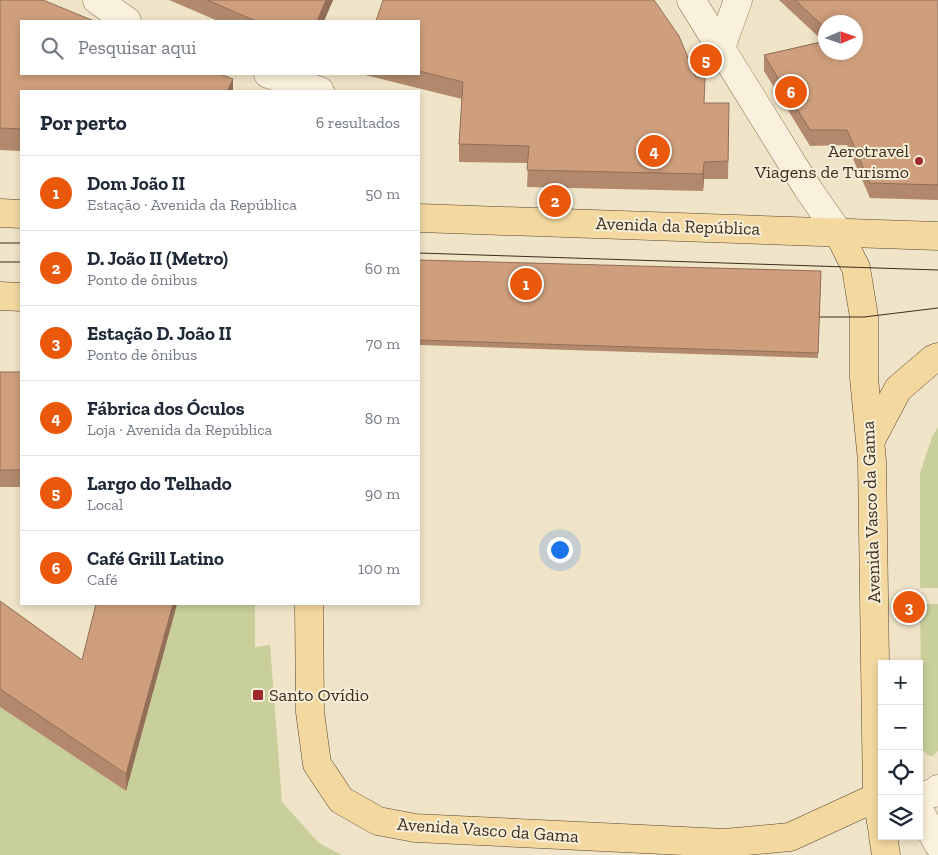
<!DOCTYPE html>
<html lang="pt">
<meta charset="utf-8">
<style>
:root{--surface:#fff;--page:#f2f2f3;--text:#1f2937;--muted:#747a83;--line:#e0e1e3;--accent:#ea580c}
body{margin:0;font-family:"Zilla Slab",serif;background:var(--page);color:var(--text)}
.controls{position:absolute;right:15px;bottom:15px;display:grid;overflow:hidden;border-radius:0px;box-shadow:0 2px 8px #0003}
.controls button{width:45px;height:45px;display:grid;place-items:center;padding:0;border:0;border-bottom:1px solid var(--line);background:var(--surface);color:var(--text);font:25px sans-serif}
.compass{position:absolute;left:818px;top:15px;width:45px;height:45px;border-radius:50%;background:var(--surface);box-shadow:0 2px 8px #0003;rotate:88deg}
.you{position:absolute;left:559px;top:549px;width:18px;height:18px;margin:-12px;border:4px solid #fff;border-radius:50%;background:#1a73e8;box-shadow:0 0 0 8px #1a73e833}
.badge{display:grid;place-items:center;width:32px;height:32px;border-radius:50%;background:var(--accent);color:#fff;font-size:16px;font-weight:700}
.pin{position:absolute;translate:-50% -50%;border:2px solid #fff;box-shadow:0 1px 5px #0006}
.list{margin:0;padding:0;list-style:none}
h2{display:flex;justify-content:space-between;align-items:center;height:65px;margin:0;padding:0 20px;font-size:21px}
h2 small{font-size:16px;font-weight:400;color:var(--muted)}
.list li{display:grid;grid-template-columns:32px 1fr auto;gap:15px;align-items:center;box-sizing:border-box;height:75px;padding:0 20px;border-top:1px solid var(--line)}
.list b{display:block;font-size:19px;white-space:nowrap}
.list p{margin:0;font-size:16px;white-space:nowrap;color:var(--muted)}
.list em{font-size:16px;font-style:normal;color:var(--muted)}
.icon{flex:none;width:28px;height:28px;fill:none;stroke:currentColor;stroke-width:2;stroke-linecap:round;stroke-linejoin:round}
.map{position:relative;flex:none;width:938px;height:855px;overflow:hidden}
.search{position:absolute;background:var(--surface);box-shadow:0 2px 8px #0003;left:20px;top:20px;width:400px;height:55px;display:flex;align-items:center;gap:12px;box-sizing:border-box;padding:0 18px;border-radius:0px;color:var(--muted);font-size:19px}
.panel{position:absolute;background:var(--surface);box-shadow:0 2px 8px #0003;left:20px;top:90px;width:400px;height:515px;border-radius:0px}
.map>svg:first-child{display:block}
.green{fill:#c9cf9b}
.lines{fill:none;stroke-linecap:round;stroke-linejoin:round}
.minor-casing{stroke:#8d765c;stroke-width:29}
.major-casing{stroke:#5b4430;stroke-width:29}
.minor{stroke:#faf1dc;stroke-width:28}
.major{stroke:#f3d9a0;stroke-width:28}
.tram{stroke:#3d2e20;stroke-width:1}
.wall{fill:#b2896c;fill-rule:evenodd}
.shaded-wall{fill:#916f58}
.building{fill:#cf9f7d;stroke:#916f58}
.poi-dot{fill:#9e2a2b;stroke:#f7eed8;stroke-width:2}
.labels{text-anchor:middle;stroke-width:4;stroke-linejoin:round;paint-order:stroke}
.poi-label{font-size:18px;fill:#3d2e20;stroke:#f7eed8;text-anchor:end}
.street-label{font-size:18px;fill:#3d2e20;stroke:#f7eed8}
</style>
<div class="map">
<svg width="938" height="855" viewBox="0 0 938 855">
<rect width="100%" height="100%" fill="#f0e4c8"/>
<g class="green">
<path d="M938,427V588H920V473L932,437Z"/>
<path d="M177,604H255V647L270,645L282,802L319,843L342,855H0V707L126,791Z"/>
<path d="M920,604H938V751L933,756L927,755L922,749Z"/>
</g>
<g class="lines">
<g class="minor-casing">
<g id="minor">
<path d="M97,0L127,21"/>
<path d="M691,0L808,189L838,232"/>
<path d="M721,48L738,0"/>
<path d="M268,74L320,91"/>
<path d="M919,796L934,793L938,789"/>
<path d="M919,810L938,844"/>
</g>
</g>
<g class="major-casing">
<g id="major">
<path d="M0,213L21,214"/>
<path d="M419,218L938,236"/>
<path d="M838,232L856,268L864,317V378L872,461L877,797L882,828"/>
<path d="M0,296L21,297"/>
<path d="M871,440L898,389L933,359L938,357"/>
<path d="M309,604L310,712L317,764L341,800L378,821L415,828L725,843L790,837L877,797"/>
<path d="M883,836L886,855"/>
</g>
</g>
<use href="#minor" class="minor"/>
<use href="#major" class="major"/>
<g class="tram">
<path d="M0,243H21"/>
<path d="M419,253L938,270"/>
<path d="M0,262H21"/>
<path d="M806,317H864L938,308"/>
</g>
</g>
<g class="wall">
<path d="M0,0L233,91H21V151L0,150Z"/>
<path d="M169,0H333L324,21H218Z"/>
<path d="M779,0H938V200L870,198L847,145L810,146L764,71V55L823,41ZM826,22L856,52H826Z"/>
<path d="M419,21L705,103L729,120L728,179H704L703,191L527,187L528,163L459,162V144L462,99L365,75V74H419Z"/>
<path d="M419,260L821,271L818,358L419,345Z"/>
<rect x="0" y="372" width="21" height="115"/>
<path d="M0,601L82,660L177,604L126,791L0,707Z"/>
</g>
<g class="shaded-wall">
<path d="M326,0H333L324,21H317Z"/>
<path d="M233,79V91H227Z"/>
<path d="M704,162V179L703,191V174Z"/>
<path d="M173,604H177L126,791V774Z"/>
</g>
<g class="building">
<path d="M0,0H43L94,21H21V74H220L233,79L227,91H21V129L0,128Z"/>
<path d="M207,0H326L317,21H256Z"/>
<path d="M383,0H654L679,36L696,77H705L704,103H729L728,161L704,162L703,174L527,170L529,146L459,144L463,82L419,71V21H376Z"/>
<path d="M795,0H938V185L870,183L847,130H810L764,55L826,41V52H856V22H826V29Z"/>
<path d="M419,260L821,271L818,353L419,340Z"/>
<rect x="0" y="372" width="21" height="98"/>
<path d="M0,601L82,660L96,604H173L126,774L0,689Z"/>
</g>
<g class="poi-dot">
<circle cx="919" cy="161" r="5"/>
<rect x="252" y="689" width="12" height="12" rx="2.5"/>
</g>
<g class="labels">
<g class="poi-label">
<text x="909" y="157">Aerotravel<tspan x="909" dy="21">Viagens de Turismo</tspan></text>
<text x="269" y="701" text-anchor="start">Santo Ovídio</text>
</g>
<g class="street-label">
<text transform="translate(678 226) rotate(2)" y="6">Avenida da República</text>
<text transform="translate(871 512) rotate(-92)" y="6">Avenida Vasco da Gama</text>
<text transform="translate(488 830) rotate(4)" y="6">Avenida Vasco da Gama</text>
</g>
</g>
</svg>
<div class="controls">
<button>+</button>
<button>−</button>
<button><svg class="icon" aria-label="locate" viewBox="0 0 24 24"><circle cx="12" cy="12" r="6"/><path d="M12 2v4M12 18v4M2 12h4M18 12h4"/></svg></button>
<button><svg class="icon" aria-label="layers" viewBox="0 0 24 24"><path d="M12 4l9 5-9 5-9-5zM3 14l9 5 9-5"/></svg></button>
</div>
<svg class="compass" viewBox="-18 -18 36 36"><path d="M0-13l5 13h-10z" fill="#e53935"/><path d="M0 13l5-13h-10z" fill="#747a83"/></svg>
<div class="you"></div>
<div class="pin badge" style="left:526px;top:284px">1</div>
<div class="pin badge" style="left:555px;top:201px">2</div>
<div class="pin badge" style="left:909px;top:607px">3</div>
<div class="pin badge" style="left:654px;top:151px">4</div>
<div class="pin badge" style="left:706px;top:60px">5</div>
<div class="pin badge" style="left:791px;top:92px">6</div>
<div class="search"><svg class="icon" aria-label="search" viewBox="0 0 24 24"><circle cx="10" cy="10" r="6"/><path d="M15 15l6 6"/></svg>Pesquisar aqui</div>
<section class="panel">
<h2>Por perto<small>6 resultados</small></h2>
<ul class="list">
<li><span class="badge">1</span><div><b>Dom João II</b><p>Estação · Avenida da República</p></div><em>50 m</em></li>
<li><span class="badge">2</span><div><b>D. João II (Metro)</b><p>Ponto de ônibus</p></div><em>60 m</em></li>
<li><span class="badge">3</span><div><b>Estação D. João II</b><p>Ponto de ônibus</p></div><em>70 m</em></li>
<li><span class="badge">4</span><div><b>Fábrica dos Óculos</b><p>Loja · Avenida da República</p></div><em>80 m</em></li>
<li><span class="badge">5</span><div><b>Largo do Telhado</b><p>Local</p></div><em>90 m</em></li>
<li><span class="badge">6</span><div><b>Café Grill Latino</b><p>Café</p></div><em>100 m</em></li>
</ul>
</section>
</div>
